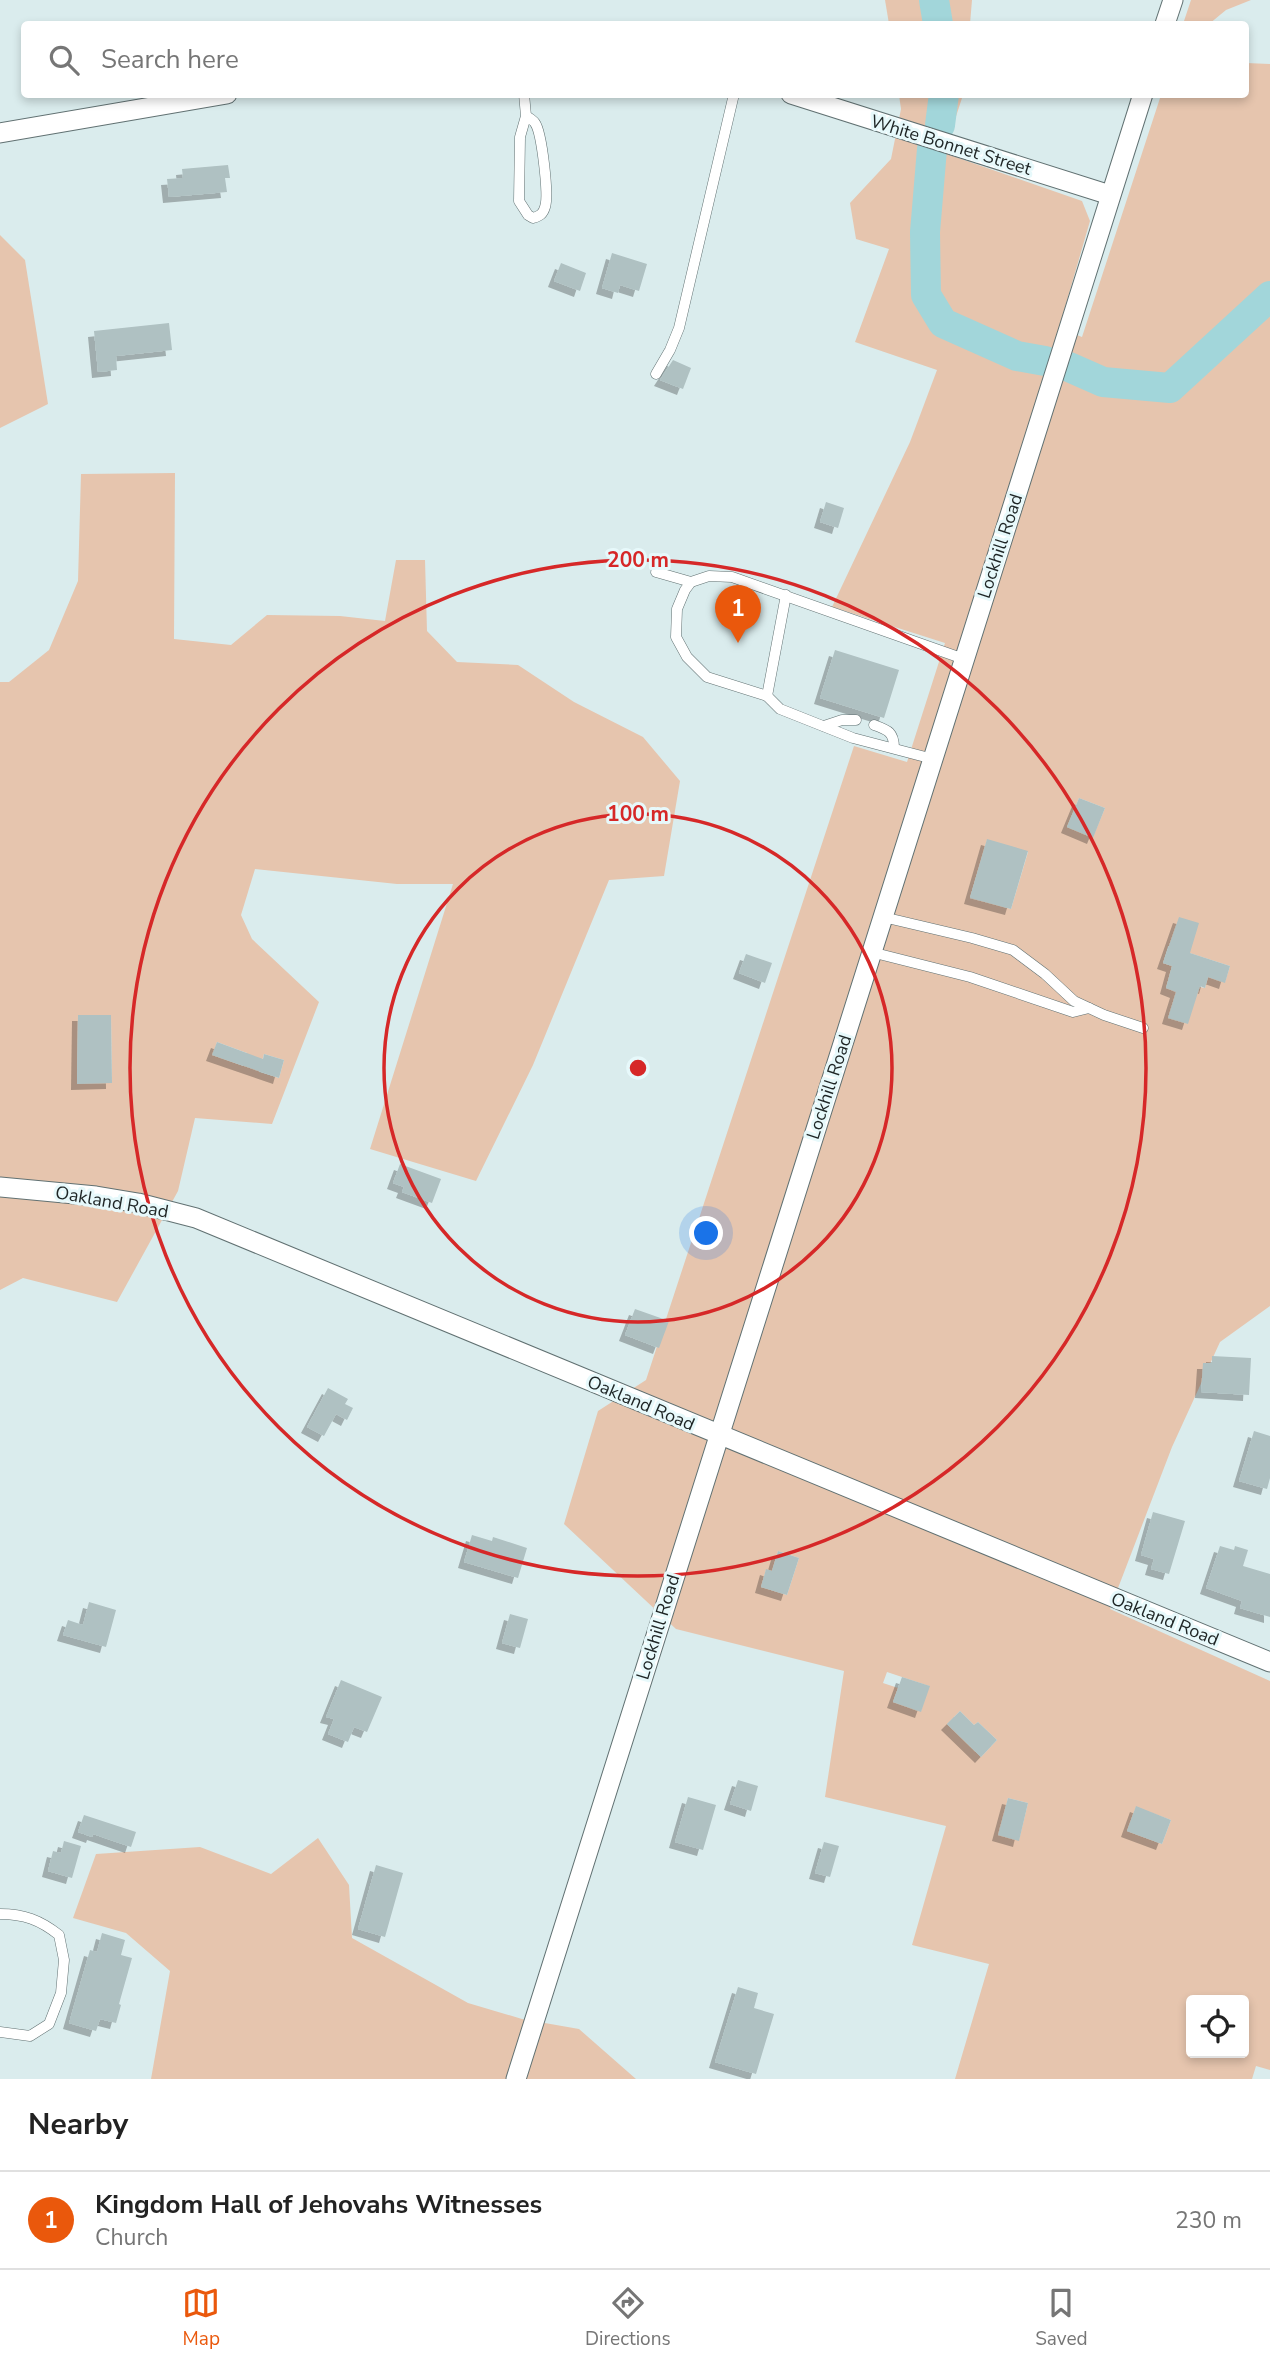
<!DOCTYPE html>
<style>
:root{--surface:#fff;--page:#f6f6f6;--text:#222;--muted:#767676;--line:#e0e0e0;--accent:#ea580c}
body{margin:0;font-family:"Nunito Sans",sans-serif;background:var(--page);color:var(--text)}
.controls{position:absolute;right:21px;bottom:21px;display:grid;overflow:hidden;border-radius:7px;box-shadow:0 4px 10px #0003}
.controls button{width:63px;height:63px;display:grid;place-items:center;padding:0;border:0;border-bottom:2px solid var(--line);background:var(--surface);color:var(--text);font:35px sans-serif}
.you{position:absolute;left:707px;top:1234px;width:24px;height:24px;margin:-18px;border:5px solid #fff;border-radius:50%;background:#1a73e8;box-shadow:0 0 0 10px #1a73e833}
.badge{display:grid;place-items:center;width:46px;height:46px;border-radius:50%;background:var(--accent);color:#fff;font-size:23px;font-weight:700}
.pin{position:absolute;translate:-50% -58px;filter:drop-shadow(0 2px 4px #0008)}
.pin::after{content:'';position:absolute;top:37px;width:24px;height:21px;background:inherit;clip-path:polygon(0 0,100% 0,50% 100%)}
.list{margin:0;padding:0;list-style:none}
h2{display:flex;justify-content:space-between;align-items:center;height:91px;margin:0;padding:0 28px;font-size:30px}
h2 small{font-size:23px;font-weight:400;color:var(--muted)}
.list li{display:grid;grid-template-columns:46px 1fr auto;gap:21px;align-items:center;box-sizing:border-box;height:98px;padding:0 28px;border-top:2px solid var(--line)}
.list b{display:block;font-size:26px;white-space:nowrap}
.list p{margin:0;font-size:23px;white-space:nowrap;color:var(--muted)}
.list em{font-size:23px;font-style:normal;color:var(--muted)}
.icon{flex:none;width:38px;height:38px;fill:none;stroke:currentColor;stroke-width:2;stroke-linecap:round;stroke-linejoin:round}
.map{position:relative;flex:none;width:1270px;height:2079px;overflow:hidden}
.search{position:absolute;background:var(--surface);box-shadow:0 4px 10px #0003;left:21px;right:21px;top:21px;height:77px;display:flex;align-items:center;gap:18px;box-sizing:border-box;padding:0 24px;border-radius:7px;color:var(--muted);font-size:26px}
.sheet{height:189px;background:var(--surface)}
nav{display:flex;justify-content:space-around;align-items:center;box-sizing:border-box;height:98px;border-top:2px solid var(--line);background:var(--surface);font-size:19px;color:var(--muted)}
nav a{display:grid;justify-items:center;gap:4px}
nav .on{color:var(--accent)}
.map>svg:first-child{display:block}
.green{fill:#e6c5ae;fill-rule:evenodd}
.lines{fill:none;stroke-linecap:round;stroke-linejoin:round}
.river{stroke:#a2d6da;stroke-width:30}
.building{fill:#afc1c2;filter:url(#shadow)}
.service-casing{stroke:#617172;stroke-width:11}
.minor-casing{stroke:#617172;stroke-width:21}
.service{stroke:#fff;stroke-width:10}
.minor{stroke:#fff;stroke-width:19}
.ring{fill:none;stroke:#d62828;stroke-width:3.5}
.labels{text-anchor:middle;stroke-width:6;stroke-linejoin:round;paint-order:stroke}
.street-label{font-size:18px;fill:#1e2525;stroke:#e7f9fb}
.centre{fill:#d62828;stroke:#e7f9fb;stroke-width:3.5}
.ring-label{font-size:21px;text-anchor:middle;font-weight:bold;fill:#d62828;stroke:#e7f9fb;stroke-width:6;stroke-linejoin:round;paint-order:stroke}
</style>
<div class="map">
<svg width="1270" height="2079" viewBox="0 0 1270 2079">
<defs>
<filter id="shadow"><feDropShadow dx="-6" dy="6" stdDeviation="0" flood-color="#0004"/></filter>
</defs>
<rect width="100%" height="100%" fill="#daeced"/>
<g class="green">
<path d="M885,0H972L970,24H889Z"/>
<path d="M1191,0H1251L1226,10L1209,24H1183Z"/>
<path d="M1246,63L1270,64V1306L1220,1342L1172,1447L1110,1609L1270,1681V2070L1256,2066L1252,2079H955L989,1964L912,1945L946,1826L825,1797L844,1671L676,1629L564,1524L598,1411L646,1380L854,746L907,762L945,643L832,607L910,442L937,370L855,342L889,249L856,239L850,203L891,159L901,109L899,95H963L944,153L1082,201L1090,221L1059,328L1082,337L1161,95L1246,94ZM1079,798L1105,808L1093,837L1067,827ZM987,840L1028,852L1011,909L970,897ZM1168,946L1230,966L1225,982L1208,977L1205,988C1190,984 1183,994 1166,988L1172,966L1163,963ZM778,1551L799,1558L787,1595L761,1587L766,1570L772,1571ZM887,1672L929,1686L921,1711L893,1702L898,1688L883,1683ZM960,1711L974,1725L978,1722L997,1740L981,1757L947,1724ZM1008,1798L1028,1803L1019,1840L999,1835ZM1136,1807L1171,1820L1162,1844L1127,1831ZM1191,2000H1244V2053H1191Z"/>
<path d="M0,235L25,260L48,404L0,428Z"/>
<path d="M175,473L174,639L231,645L267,615L340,616L385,621L396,560H425L427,631L457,662L518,665L574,702L643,737L680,781L664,876L609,880L533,1065L476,1181L370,1149L453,884H397L255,869L241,915L252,939L319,1002L272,1124L195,1118L178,1191L117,1302L23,1278L0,1290V682H9L49,650L78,581L81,474ZM78,1015H111L112,1083H77ZM217,1042L247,1053L243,1066L213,1055ZM264,1054L284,1060L279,1078L259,1072Z"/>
<path d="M318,1838L349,1885L352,1938L468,2003L522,2019L579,2029L636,2079H151L170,1971L126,1933L73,1918L96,1854L200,1847L271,1874Z"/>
</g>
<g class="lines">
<g class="river">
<path d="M934,0L938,24"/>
<path d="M940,125L944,94"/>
<path d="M932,149L925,232L926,295L943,323L1017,356L1045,361"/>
<path d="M1069,367L1103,382L1170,388L1270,296"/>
</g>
</g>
<g class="building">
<path d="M228,165L230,178H225L227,192L169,197L167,179L183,178L182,169Z"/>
<path d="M612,253L647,264L639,291L620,285L618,293L602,288Z"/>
<path d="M561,263L586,273L580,291L554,281Z"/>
<path d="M169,323L172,350L116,356L117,370L98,372L94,331Z"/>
<path d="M673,360L691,368L683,389L660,380Z"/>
<path d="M826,502L844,508L838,528L820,522Z"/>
<path d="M835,650L899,670L884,718L820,698Z"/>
<path d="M1079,798L1105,808L1093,838L1067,827Z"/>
<path d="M987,839L1028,851L1011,909L970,898Z"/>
<path d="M1179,917L1199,923L1190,953L1230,966L1225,983L1208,977L1205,988L1200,986L1188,1024L1168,1018L1176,992L1166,988L1172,966L1163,963Z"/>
<path d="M746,954L772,963L765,983L739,973Z"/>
<path d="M78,1015H111L112,1083L77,1084Z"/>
<path d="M217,1042L263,1059L264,1054L284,1060L279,1078L212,1055Z"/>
<path d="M400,1164L441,1179L432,1203L402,1192L404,1187L393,1183Z"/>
<path d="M635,1309L669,1321L659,1348L625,1335Z"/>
<path d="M1212,1356L1251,1358L1249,1395L1201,1392L1203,1363H1212Z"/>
<path d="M328,1388L348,1399L345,1404L353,1408L347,1420L336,1414L324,1436L307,1427Z"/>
<path d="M1254,1431L1270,1436V1478L1267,1489L1239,1481Z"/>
<path d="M1153,1512L1185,1521L1169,1574L1151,1569L1154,1559L1141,1555Z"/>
<path d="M472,1535L492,1541L493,1537L527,1548L518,1578L464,1562Z"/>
<path d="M1220,1546L1234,1550L1235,1546L1248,1550L1243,1566L1270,1574V1617L1240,1608L1242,1601L1206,1588Z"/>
<path d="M778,1551L799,1558L787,1595L761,1587L766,1569L772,1571Z"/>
<path d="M89,1602L116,1610L106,1647L63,1635L68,1620L83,1625Z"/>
<path d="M510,1614L528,1619L520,1648L502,1643Z"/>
<path d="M902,1677L930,1686L921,1712L893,1702Z"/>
<path d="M341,1680L382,1697L367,1732L354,1727L348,1742L328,1734L334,1719L326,1717Z"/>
<path d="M960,1711L974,1725L978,1722L997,1740L981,1757L947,1724Z"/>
<path d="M738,1780L758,1786L751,1811L730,1804Z"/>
<path d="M688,1797L716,1805L703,1850L675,1842Z"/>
<path d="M1008,1798L1028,1803L1019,1841L998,1835Z"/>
<path d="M1136,1806L1171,1820L1162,1844L1127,1831Z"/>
<path d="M84,1815L136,1832L131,1847L93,1834L92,1837L78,1832Z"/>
<path d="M64,1841L81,1846L72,1878L48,1871L53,1851L61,1853Z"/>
<path d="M824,1842L839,1846L830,1877L815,1873Z"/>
<path d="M376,1865L403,1873L385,1937L358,1929Z"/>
<path d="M102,1933L125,1940L121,1955L132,1958L119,2004L121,2005L116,2023L100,2019L96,2031L69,2023L90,1950L97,1952Z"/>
<path d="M738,1987L758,1993L754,2008L774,2014L756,2074L715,2062Z"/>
</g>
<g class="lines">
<g class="service-casing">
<g id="service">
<path d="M524,94L526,116L520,137L519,201L528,215L533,218C540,216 543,214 545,207C549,196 542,133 535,123C534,121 528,117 526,116"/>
<path d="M656,374L670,350L679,328L734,94"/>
<path d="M656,572L691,582"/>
<path d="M767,696L786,595"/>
<path d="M874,725C888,730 894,732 894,748"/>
<path d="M824,726L842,720H856"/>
<path d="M933,759L853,738L780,709L767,696L707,677L687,657L676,637L677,609L685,590L691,582L709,576L732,577L964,659"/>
<path d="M883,917L972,938L1013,950L1045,974L1074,1001L1104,1015L1143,1028"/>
<path d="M871,952L970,977L1073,1012L1089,1008"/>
<path d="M0,1914C24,1914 40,1920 59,1935L64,1960L61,1993L49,2024L30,2036L0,2032"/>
</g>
</g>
<g class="minor-casing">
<g id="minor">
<path d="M1165,24L1173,0"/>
<path d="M791,94L1110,195"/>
<path d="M0,133L227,94"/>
<path d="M0,1187L96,1196L138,1203L196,1218L1270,1662"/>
<path d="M516,2079L1143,94"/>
</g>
</g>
<use href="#service" class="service"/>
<use href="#minor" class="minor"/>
</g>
<g class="ring">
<circle cx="638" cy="1068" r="254"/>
<circle cx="638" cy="1068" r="508"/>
</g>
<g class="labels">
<g class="street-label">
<text transform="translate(951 145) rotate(17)" y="6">White Bonnet Street</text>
<text transform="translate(1000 546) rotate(-72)" y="6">Lockhill Road</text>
<text transform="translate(829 1087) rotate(-72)" y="6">Lockhill Road</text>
<text transform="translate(112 1202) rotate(10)" y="6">Oakland Road</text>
<text transform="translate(641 1403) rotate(23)" y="6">Oakland Road</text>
<text transform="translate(1165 1619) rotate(22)" y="6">Oakland Road</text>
<text transform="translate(658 1627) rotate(-73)" y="6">Lockhill Road</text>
</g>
</g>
<circle cx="638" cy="1068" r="10" class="centre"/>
<g class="ring-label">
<text x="638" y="567">200 m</text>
<text x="638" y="821">100 m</text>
</g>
</svg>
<div class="controls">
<button><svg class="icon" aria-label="locate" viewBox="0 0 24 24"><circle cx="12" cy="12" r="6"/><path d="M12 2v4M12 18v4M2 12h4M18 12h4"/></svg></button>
</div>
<div class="you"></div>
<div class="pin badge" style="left:738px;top:643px">1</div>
<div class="search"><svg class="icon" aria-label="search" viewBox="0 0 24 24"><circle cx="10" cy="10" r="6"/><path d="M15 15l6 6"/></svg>Search here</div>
</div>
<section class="sheet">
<h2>Nearby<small></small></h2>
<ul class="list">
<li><span class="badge">1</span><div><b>Kingdom Hall of Jehovahs Witnesses</b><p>Church</p></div><em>230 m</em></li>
</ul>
</section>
<nav>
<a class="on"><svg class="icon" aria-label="map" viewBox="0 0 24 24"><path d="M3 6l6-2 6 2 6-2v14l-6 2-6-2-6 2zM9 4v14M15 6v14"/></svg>Map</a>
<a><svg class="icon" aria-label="directions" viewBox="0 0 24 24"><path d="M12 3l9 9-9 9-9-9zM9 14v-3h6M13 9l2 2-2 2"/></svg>Directions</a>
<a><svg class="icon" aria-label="saved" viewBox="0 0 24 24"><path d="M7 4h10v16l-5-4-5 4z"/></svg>Saved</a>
</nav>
